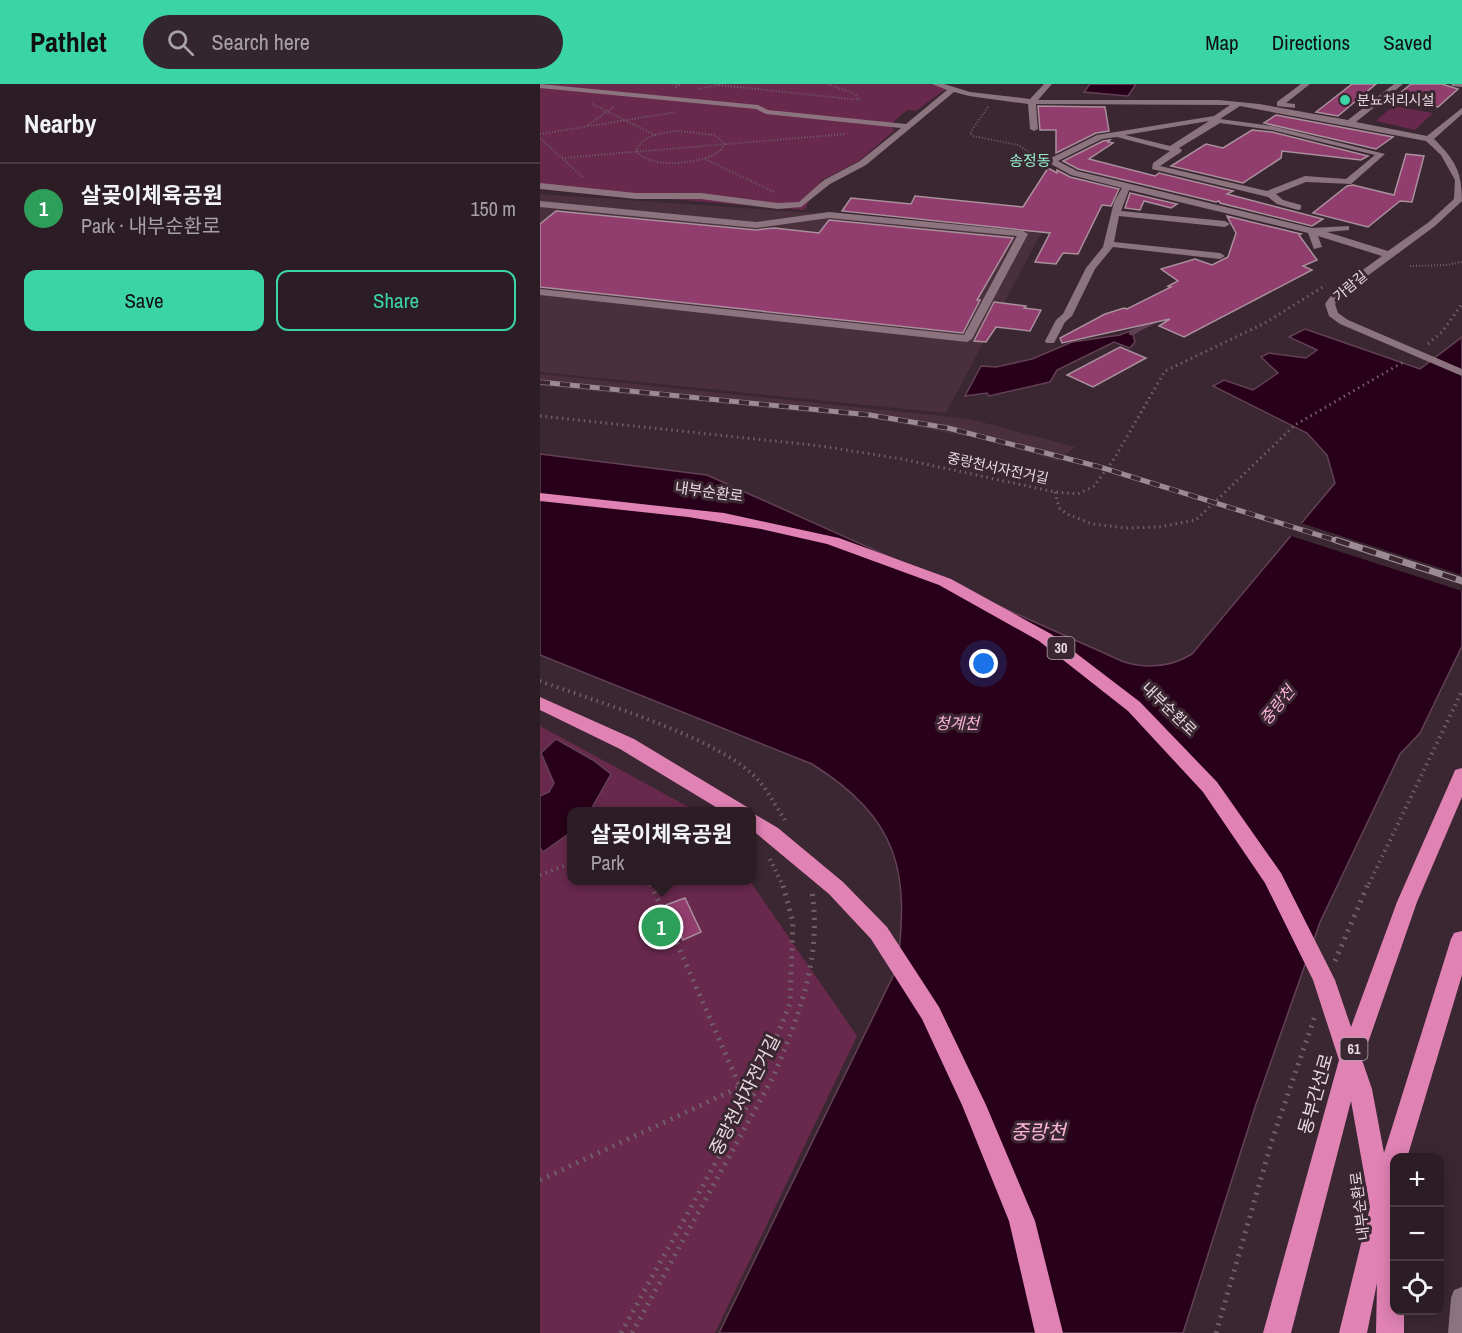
<!DOCTYPE html>
<meta charset="utf-8">
<style>
:root{--surface:#2c1d25;--page:#34262d;--text:#f1f3f6;--muted:#a6a2a7;--line:#483b42;--accent:#3ad4a5}
body{margin:0;font-family:"Archivo Narrow","Noto Sans KR",sans-serif;background:var(--page);color:var(--text)}
.controls{position:absolute;right:18px;bottom:18px;display:grid;overflow:hidden;border-radius:12px;box-shadow:0 3px 15px #0003}
.controls button{width:54px;height:54px;display:grid;place-items:center;padding:0;border:0;border-bottom:2px solid var(--line);background:var(--surface);color:var(--text);font:30px sans-serif}
.you{position:absolute;left:444px;top:580px;width:21px;height:21px;margin:-15px;border:4px solid #fff;border-radius:50%;background:#1a73e8;box-shadow:0 0 0 9px #1a73e833}
.badge{display:grid;place-items:center;width:39px;height:39px;border-radius:50%;background:var(--accent);color:#fff;font-size:20px;font-weight:700}
.pin{position:absolute;translate:-50% -50%;border:3px solid #fff;box-shadow:0 2px 6px #0006}
.popup{position:absolute;left:27px;top:723px;width:189px;height:78px;box-sizing:border-box;display:grid;place-content:center;border-radius:12px;background:var(--surface);filter:drop-shadow(0 2px 4px #0005);font-size:20px;white-space:nowrap;color:var(--muted)}
.popup b{font-size:22px;color:var(--text)}
.popup::after{content:'';position:absolute;left:50%;top:100%;margin-left:-12px;border:12px solid transparent;border-top-color:var(--surface)}
.list{margin:0;padding:0;list-style:none}
h2{display:flex;justify-content:space-between;align-items:center;height:78px;margin:0;padding:0 24px;font-size:26px}
h2 small{font-size:20px;font-weight:400;color:var(--muted)}
.list li{display:grid;grid-template-columns:39px 1fr auto;gap:18px;align-items:center;box-sizing:border-box;height:90px;padding:0 24px;border-top:2px solid var(--line)}
.list b{display:block;font-size:22px;white-space:nowrap}
.list p{margin:0;font-size:20px;white-space:nowrap;color:var(--muted)}
.list em{font-size:20px;font-style:normal;color:var(--muted)}
.actions{display:flex;gap:12px;padding:18px 24px}
.actions a{flex:1;padding:14px 0;border:2px solid var(--accent);border-radius:12px;text-align:center;font-size:21px;color:var(--accent)}
.actions .main{background:var(--accent);color:#111}
.icon{flex:none;width:33px;height:33px;fill:none;stroke:currentColor;stroke-width:2;stroke-linecap:round;stroke-linejoin:round}
.map{position:relative;flex:none;width:922px;height:1249px;overflow:hidden}
header{display:flex;align-items:center;gap:36px;box-sizing:border-box;height:84px;padding:0 30px;background:var(--accent);color:#111}
header strong{font-size:28px}
nav{display:flex;gap:33px;margin-inline-start:auto;font-size:21px}
.search{width:420px;height:54px;background:var(--page);display:flex;align-items:center;gap:15px;box-sizing:border-box;padding:0 21px;border-radius:33px;color:var(--muted);font-size:22px}
main{display:flex}
aside{flex:1;background:var(--surface)}
.map>svg:first-child{display:block}
.built{fill:#4a303d}
.green{fill:#68294d}
.water{fill:#280019;stroke:#624155;stroke-width:1.5}
.pier{fill:#3b2731}
.lines{fill:none;stroke-linecap:round;stroke-linejoin:round}
.stream{stroke:#624155;stroke-width:4.5}
.building{fill:#913d6d;stroke:#a9909c;stroke-width:1.5}
.path-far3{stroke:#715f68;stroke-width:2;stroke-dasharray:1 2;stroke-linecap:butt}
.path-far2{stroke:#715f68;stroke-width:3;stroke-dasharray:1.5 4;stroke-linecap:butt}
.path-far1{stroke:#715f68;stroke-width:4;stroke-dasharray:1.5 4.5;stroke-linecap:butt}
.path{stroke:#715f68;stroke-width:5;stroke-dasharray:2 6;stroke-linecap:butt}
.minor{fill:#8c747f;fill-rule:evenodd}
.highway{fill:#e082b4;fill-rule:evenodd}
.rail-far1-casing{stroke:#9b8a92;stroke-width:5}
.rail-casing{stroke:#9b8a92;stroke-width:7}
.rail-far1{stroke:#3b2731;stroke-width:4;stroke-dasharray:10;stroke-linecap:butt}
.rail{stroke:#3b2731;stroke-width:4.5;stroke-dasharray:14;stroke-linecap:butt}
.poi-dot{fill:#3ad4a5;stroke:#3b2731;stroke-width:2}
.labels{text-anchor:middle;stroke-width:6;stroke-linejoin:round;paint-order:stroke}
.far-poi-label{font-size:14px;fill:#e8dae1;stroke:#3b2731;text-anchor:start}
.far-street-label{font-size:14px;fill:#e8dae1;stroke:#3b2731}
.shield{fill:#3b2731;stroke:#b4a4ac;stroke-width:1.5}
.shield-label{font-size:14px;font-weight:bold;fill:#e8dae1}
.far-quarter-label{font-size:15px;fill:#91ebc8;stroke:#3b2731}
.street-label{font-size:15px;fill:#e8dae1;stroke:#3b2731}
.water-label{font-size:16px;font-style:italic;fill:#fdb5d9;stroke:#3b2731}
.near-street-label{font-size:18px;fill:#e8dae1;stroke:#3b2731}
.near-water-label{font-size:20px;font-style:italic;fill:#fdb5d9;stroke:#3b2731}
</style>
<header>
<strong>Pathlet</strong>
<div class="search"><svg class="icon" aria-label="search" viewBox="0 0 24 24"><circle cx="10" cy="10" r="6"/><path d="M15 15l6 6"/></svg>Search here</div>
<nav><a>Map</a><a>Directions</a><a>Saved</a></nav>
</header>
<main>
<aside>
<h2>Nearby<small></small></h2>
<ul class="list">
<li><span class="badge" style="background:#2e9e5b">1</span><div><b>살곶이체육공원</b><p>Park · 내부순환로</p></div><em>150 m</em></li>
</ul>
<div class="actions"><a class="main">Save</a><a>Share</a></div>
</aside>
<div class="map">
<svg width="922" height="1249" viewBox="0 0 922 1249">
<rect width="100%" height="100%" fill="#3b2731"/>
<g class="built">
<path d="M0,110L288,130L501,149L406,329L0,288Z"/>
<path d="M0,290L430,335L535,363L518,377L437,354L328,334L0,302Z"/>
</g>
<g class="green">
<path d="M0,0H389L407,4L376,27L367,26L349,42L355,46L319,77L282,96L264,126L0,104Z"/>
<path d="M853,22L893,29L875,46L836,37Z"/>
<path d="M0,642L156,727L31,728V796L210,797L317,952L175,1249H0Z"/>
</g>
<g class="water">
<path d="M550,0H596L588,12L544,8Z"/>
<path d="M595,245L598,247L593,251L595,258L590,264L574,258L517,286L510,298L449,312L447,309L425,312L441,282L456,283L492,275L532,258L580,251Z"/>
<path d="M765,245L880,285L922,253V562L880,649L860,670L780,838L715,1023L643,1249H179L357,884C370,787 359,735 272,680L0,571V370L167,391L584,578C608,585 631,583 652,570L795,399L787,371L767,349L673,302L684,296L713,306L738,289L721,273L729,269L766,274L777,266L749,253Z"/>
<path d="M16,655L53,676L71,690L50,727L31,728V748L3,768L0,764V712L9,708L14,699L1,669Z"/>
</g>
<path class="pier" d="M758,438L922,491V507L748,451Z"/>
<g class="lines">
<path class="stream" d="M591,249L617,236"/>
</g>
<g class="building">
<path d="M812,0H836L798,32L776,28Z"/>
<path d="M871,0H902L918,5L898,23L854,14Z"/>
<path d="M498,22L565,23L569,47L556,49L516,69V46H500Z"/>
<path d="M736,31L853,53L836,65L724,39Z"/>
<path d="M712,46L732,48L828,72L821,76L742,67L741,74L703,99L631,82L666,60L683,64Z"/>
<path d="M570,56L568,58L573,59L549,75L615,92L619,89L693,107L687,110L783,135L772,142L680,119L679,117L676,118L538,85L523,77L563,57Z"/>
<path d="M866,70L884,72L872,118L860,117L828,143L773,129L807,102L813,101L854,111Z"/>
<path d="M508,84L517,89V86L530,93L579,105L571,122L562,121L538,170L523,169L516,180L495,178L510,149L302,127L311,114L371,120L375,112L483,123Z"/>
<path d="M590,109L637,120L631,124L604,117L600,126L585,124Z"/>
<path d="M16,127L216,146L234,144L279,149L289,136L473,154L437,216H440L423,249L0,203V140Z"/>
<path d="M687,132L761,150L759,151L777,176L763,182L772,186L644,253L619,242L630,235L522,259L520,254L565,230L584,224L587,225L631,203L628,202L638,197L621,185L655,175L672,181L688,173L696,149Z"/>
<path d="M454,218L486,222L484,224L501,226L490,247L456,243L446,258L434,257Z"/>
<path d="M580,263L606,274L553,303L527,291Z"/>
<path d="M145,814L161,848L143,856L126,821Z"/>
</g>
<g class="lines">
<g class="path-far3">
<path d="M133,0L139,1L135,4"/>
<path d="M288,0L315,10L319,16"/>
<path d="M179,1L320,16"/>
<path d="M159,5L181,0"/>
<path d="M52,20L115,51"/>
<path d="M448,23L430,49L433,52L478,61L502,76"/>
<path d="M48,41L75,22"/>
<path d="M138,47L175,51L185,60C178,78 129,82 113,77C106,75 101,72 96,67C103,50 122,49 138,47Z"/>
<path d="M0,50L136,28"/>
<path d="M0,54L44,94"/>
<path d="M22,74L306,50"/>
<path d="M165,75L234,108"/>
<path d="M870,182L907,181L922,178"/>
</g>
<g class="path-far2">
<path d="M888,260L902,248L922,220"/>
<path d="M0,332L281,362L362,375L515,408L538,410L554,402L574,375L625,287L725,239L786,201"/>
<path d="M515,408L519,424L527,430L552,440L586,444L619,443L656,436L755,341L865,277"/>
</g>
<g class="path-far1">
<path d="M0,597C56,618 183,654 220,698C229,709 237,724 245,736"/>
<path d="M230,775L242,800"/>
<path d="M0,791L31,779"/>
<path d="M109,796L111,800"/>
<path d="M829,800L922,607"/>
</g>
<g class="path">
<path d="M795,877L829,798"/>
<path d="M0,1096L200,1003L110,798"/>
<path d="M81,1249L216,1006L250,919L253,838L242,798"/>
<path d="M92,1249L234,991C259,931 282,874 272,808"/>
<path d="M676,1249L733,1053L775,932"/>
</g>
<g class="minor">
<path d="M0,0L218,21L228,26L366,40L407,6L392,0H404L430,8L490,15L504,0H512L498,16H679L719,20L808,36L854,0H863L816,38L887,52L922,24V30L894,55C915,76 922,87 922,117L895,142L803,210L795,220L798,229L808,236L922,285V292L800,240L789,232L785,220L795,206L842,172L778,152L782,163L774,165L768,149L589,106L581,127L685,137L690,140L685,143L579,132L574,158L680,169L685,172L680,175L573,163L555,185L532,232L525,238L514,259H506L505,257L516,236L523,230L546,184L563,163L574,118L582,104L531,91L509,79V75L557,51L674,32L690,21L496,20L498,45L494,47L490,45L488,20L429,12L414,8L326,81L290,100L261,123L238,125L161,115H96L0,105V99L96,109H161L238,119L259,118L284,96L320,77L361,44L226,30L216,25L0,4ZM700,22L886,57L901,71L915,96L914,115L889,138L848,167L787,148L809,146V142L772,144L537,87L518,77L562,55L577,53L630,67L613,79L612,85L728,113L737,120L758,126L761,125V121L743,116L736,110L766,98L811,100L845,70L732,42L680,35ZM669,37L630,62L585,51ZM680,39L732,46L835,71L806,95L765,92L727,107L620,82L641,68L642,66L639,64Z"/>
<path d="M761,0H770L746,19L755,20V24L737,22V18Z"/>
<path d="M911,0H922V3L912,2Z"/>
<path d="M0,117L216,138L289,128L483,147L488,150L432,255L427,258L0,211V205L424,251L477,152L289,134L216,144L0,123Z"/>
<path d="M922,1203V1249H908L911,1214L914,1206Z"/>
</g>
<g class="highway">
<path d="M0,409L184,429L299,454L411,495L511,550L600,618L677,698L741,789L795,896L811,943L857,818L913,691L915,686L922,684V713L877,818L822,976L832,1005L844,1069L911,855L914,849L922,847V891L867,1074H854V1226H864V1249H836L837,1199L827,1249H799L830,1123L811,1017L751,1249H723L799,976L773,896L725,799L663,708L588,627L499,557L399,501L287,460L221,445L148,433L0,417Z"/>
<path d="M0,613L94,655L207,723L209,728H184L80,665L0,626Z"/>
<path d="M211,728L238,744L303,798L347,843L399,923L446,1021L495,1137L523,1249H495L469,1137L422,1021L382,935L331,855L289,810L211,745Z"/>
</g>
<g class="rail-far1-casing">
<path id="rail-far1" d="M0,298L330,331L408,344L560,383L801,458"/>
</g>
<g class="rail-casing">
<path id="rail" d="M796,456L922,497"/>
</g>
<use href="#rail-far1" class="rail-far1"/>
<use href="#rail" class="rail"/>
</g>
<circle class="poi-dot" cx="805" cy="16" r="6"/>
<g class="labels">
<g class="far-poi-label">
<text x="817" y="21">분뇨처리시설</text>
</g>
<g class="far-street-label">
<text transform="translate(810 202) rotate(-40)" y="5">가람길</text>
<text transform="translate(458 384) rotate(12)" y="5">중랑천서자전거길</text>
</g>
<g class="shield">
<rect x="507.5" y="553" width="27" height="22" rx="4.5"/>
<rect x="800.5" y="954" width="27" height="22" rx="4.5"/>
</g>
<g class="shield-label">
<text x="521" y="569">30</text>
<text x="814" y="970">61</text>
</g>
<g class="far-quarter-label">
<text x="490" y="82">송정동</text>
</g>
<g class="street-label">
<text transform="translate(169 408) rotate(8)" y="5">내부순환로</text>
<text transform="translate(629 625) rotate(44)" y="5">내부순환로</text>
<text transform="translate(820 1122) rotate(-97)" y="5">내부순환로</text>
</g>
<g class="water-label">
<text transform="translate(737 621) rotate(-51)" y="6">중랑천</text>
<text x="417" y="645">청계천</text>
</g>
<g class="near-street-label">
<text transform="translate(776 1010) rotate(-74)" y="6">동부간선로</text>
<text transform="translate(205 1011) rotate(-63)" y="6">중랑천서자전거길</text>
</g>
<g class="near-water-label">
<text x="498" y="1055">중랑천</text>
</g>
</g>
</svg>
<div class="controls">
<button>+</button>
<button>−</button>
<button><svg class="icon" aria-label="locate" viewBox="0 0 24 24"><circle cx="12" cy="12" r="6"/><path d="M12 2v4M12 18v4M2 12h4M18 12h4"/></svg></button>
</div>
<div class="you"></div>
<div class="pin badge" style="left:121px;top:843px;background:#2e9e5b">1</div>
<div class="popup"><b>살곶이체육공원</b>Park</div>
</div>
</main>
